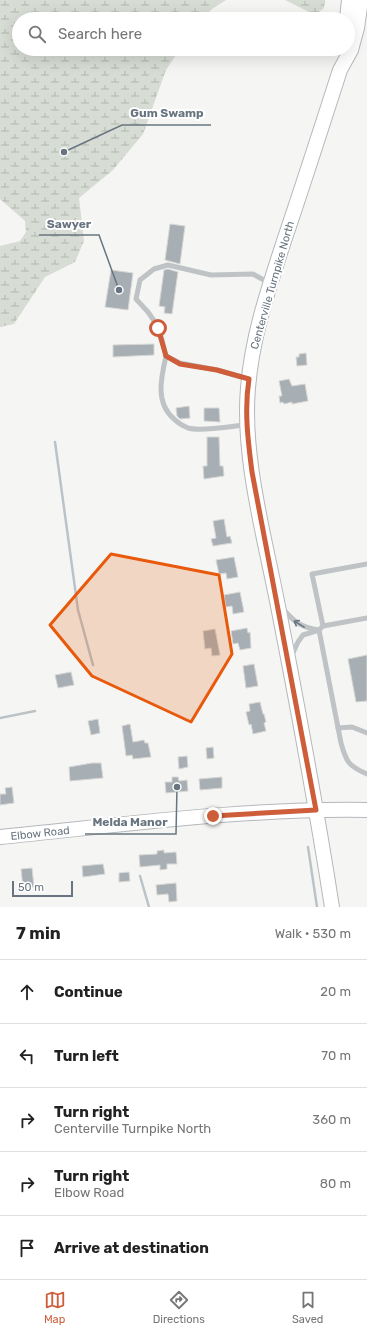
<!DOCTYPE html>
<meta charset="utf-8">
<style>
:root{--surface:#fff;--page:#f6f6f6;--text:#222;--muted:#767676;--line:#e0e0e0;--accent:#ce5d3a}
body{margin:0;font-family:Rubik,sans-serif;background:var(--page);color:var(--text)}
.scale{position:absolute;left:12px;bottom:10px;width:61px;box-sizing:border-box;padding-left:4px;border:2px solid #687580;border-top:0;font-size:11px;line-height:14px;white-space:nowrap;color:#687580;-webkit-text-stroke:3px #fff;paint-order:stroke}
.stop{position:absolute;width:12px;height:12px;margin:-9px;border:3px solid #ce5d3a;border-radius:50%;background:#fff}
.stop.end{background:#ce5d3a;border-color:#fff;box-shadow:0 1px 4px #0008}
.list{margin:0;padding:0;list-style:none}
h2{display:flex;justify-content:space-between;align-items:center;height:52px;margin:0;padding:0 16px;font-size:17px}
h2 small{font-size:13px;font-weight:400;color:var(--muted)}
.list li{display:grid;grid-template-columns:26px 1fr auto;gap:12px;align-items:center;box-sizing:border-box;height:64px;padding:0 16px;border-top:1px solid var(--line)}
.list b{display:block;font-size:15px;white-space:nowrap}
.list p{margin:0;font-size:13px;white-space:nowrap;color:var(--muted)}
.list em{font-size:13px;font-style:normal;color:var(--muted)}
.icon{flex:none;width:22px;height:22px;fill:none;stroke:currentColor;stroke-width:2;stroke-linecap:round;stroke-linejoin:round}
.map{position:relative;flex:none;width:367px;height:907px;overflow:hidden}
.search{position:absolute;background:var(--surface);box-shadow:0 4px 16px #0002;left:12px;right:12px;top:12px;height:44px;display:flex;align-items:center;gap:10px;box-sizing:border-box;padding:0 14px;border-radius:22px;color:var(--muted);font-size:15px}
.sheet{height:372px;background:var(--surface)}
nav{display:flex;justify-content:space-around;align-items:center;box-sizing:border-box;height:56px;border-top:1px solid var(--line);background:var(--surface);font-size:11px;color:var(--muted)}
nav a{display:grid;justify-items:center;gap:2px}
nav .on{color:var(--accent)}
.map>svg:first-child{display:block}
.wetland{fill:url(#wetland-marsh)}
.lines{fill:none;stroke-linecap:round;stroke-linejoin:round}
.stream{stroke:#bbc3c8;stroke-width:2.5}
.building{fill:#a8afb4;stroke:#d7d7d5}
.secondary-casing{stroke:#b4b8bc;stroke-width:16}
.lane{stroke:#bfc3c6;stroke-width:5}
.secondary{stroke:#fff;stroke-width:14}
.oneway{stroke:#687580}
.route{stroke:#ce5d3a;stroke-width:5}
.marked{fill:#e8590c;fill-opacity:0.2;stroke:#e8590c;stroke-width:3;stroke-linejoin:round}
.labels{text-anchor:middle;stroke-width:4;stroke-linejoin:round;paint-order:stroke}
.street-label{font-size:11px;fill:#687580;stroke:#fff}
.leader{fill:none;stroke:#687580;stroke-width:1.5}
.callout-dot{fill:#687580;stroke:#fff;stroke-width:1.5}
.callout-label{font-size:12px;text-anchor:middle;font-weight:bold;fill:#687580;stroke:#fff;stroke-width:4;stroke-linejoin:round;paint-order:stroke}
</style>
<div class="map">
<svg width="367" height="907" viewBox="0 0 367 907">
<defs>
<pattern id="wetland-marsh" width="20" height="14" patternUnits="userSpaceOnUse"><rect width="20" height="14" fill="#d7dcd4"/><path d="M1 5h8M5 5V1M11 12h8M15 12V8" fill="none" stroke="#b2b7b1"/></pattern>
</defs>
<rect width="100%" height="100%" fill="#f5f6f3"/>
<g class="wetland">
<path d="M0,0H226L212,9L202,19H19V49H180L166,70L143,134L113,170L79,198L84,241L75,262L45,277L14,324L0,327V246L20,241L26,232L25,221L0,199Z"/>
<path d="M285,0H325L324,8L315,15Z"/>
</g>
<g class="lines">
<g class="stream">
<path d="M55,442L78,610L93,665"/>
<path d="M0,718L35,711"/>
<path d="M308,847L317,907"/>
<path d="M140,876L149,907"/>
</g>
</g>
<g class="building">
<path d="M170,224L185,226L180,264L165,260Z"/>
<path d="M168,269L178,272L172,314L164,313L165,307L159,306L164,270Z"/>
<path d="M111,270L133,273L128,310L105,307Z"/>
<path d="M154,344V355L113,357V345Z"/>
<path d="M306,353L307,365L297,366L296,357H299V354Z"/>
<path d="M289,379L292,386L305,384L308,401L292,404V402L284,404L283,402L280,403L279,396H282L279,381Z"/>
<path d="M189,406L190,418L180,419L177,416L176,408Z"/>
<path d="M204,408H219L220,422L204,421Z"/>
<path d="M207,437H219L220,466H223L224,476L204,479L203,466H207Z"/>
<path d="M224,519L227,537L230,536L232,543L213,546L211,539L216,538L213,521Z"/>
<path d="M234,557L238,577L227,579L226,573L219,574L216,560Z"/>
<path d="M240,592L244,612L233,614L232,606L226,607L224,595Z"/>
<path d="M247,628L248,633L250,632L251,648L240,650L238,643L233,644L231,631Z"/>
<path d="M215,629L220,655L212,656L211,648L205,649L203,631Z"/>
<path d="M367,655V701L356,702L348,659Z"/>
<path d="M254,664L258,686L246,688L243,666Z"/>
<path d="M71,672L74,685L58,688L55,675Z"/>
<path d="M260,702L263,714H264L266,722L264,723L266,731L253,734L251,724L249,725L246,712L250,711L249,704Z"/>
<path d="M98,719L100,733L91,735L88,721Z"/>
<path d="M130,724L133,742L144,740L145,743H148L151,757L133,759L132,755L126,756L122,726Z"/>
<path d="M213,747L214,758L207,759L206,748Z"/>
<path d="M187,756L188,767L179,769L178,757Z"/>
<path d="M92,763H101L103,778L70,781L69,767Z"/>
<path d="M172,777H178L179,781L187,780L188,791L166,793L165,782H172Z"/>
<path d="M222,777V788L200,790L199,779Z"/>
<path d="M12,787L14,803L0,805V794H6L5,788Z"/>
<path d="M164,850V853L176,852L177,864H167V869L160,870V865L140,867L139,855L157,854V851Z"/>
<path d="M103,864L105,874L83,877L82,866Z"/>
<path d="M32,868L34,887L23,888L21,869Z"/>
<path d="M129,872L130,881L119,882V873Z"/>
<path d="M176,883L177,901L169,902L168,894L157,895L156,885Z"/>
</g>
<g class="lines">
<g class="secondary-casing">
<g id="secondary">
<path d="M347,19L349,0"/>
<path d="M0,837C122,825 245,808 367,810"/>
<path d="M332,907C316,805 297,703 277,601C264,535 242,455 248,388C252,336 269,287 285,238C304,182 322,126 340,70L351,50L357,28L361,0"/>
</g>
</g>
<g class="lane">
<path d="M166,356C161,378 155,403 174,419C178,423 183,426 188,428C202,432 231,426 246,425"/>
<path d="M248,379L217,370L180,363L166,356L159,328L148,312L136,299L140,280L154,269L168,265L211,275L253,274L269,283"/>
<path d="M367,564L312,574L323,626L367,618"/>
<path d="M283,609C295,623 301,627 319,630L303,635L298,642L291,657"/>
<path d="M323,626L319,630L341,743C346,761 348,766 367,774"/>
<path d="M338,728L352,727L367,733"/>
</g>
<use href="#secondary" class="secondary"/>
</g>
<defs><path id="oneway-shaft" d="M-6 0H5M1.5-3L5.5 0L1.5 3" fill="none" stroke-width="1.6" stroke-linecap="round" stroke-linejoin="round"/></defs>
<use class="oneway" href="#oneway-shaft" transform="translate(299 624) rotate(-149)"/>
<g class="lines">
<path class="route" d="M158,328L166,356L180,364L217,370L249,379C244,410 248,441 252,472L316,810L213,816"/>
</g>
<path class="marked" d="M111,554L219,575L232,654L191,722L92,676L50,625Z"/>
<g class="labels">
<g class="street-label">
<text transform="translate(272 285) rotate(-74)" y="4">Centerville Turnpike North</text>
<text transform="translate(40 833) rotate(-6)" y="4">Elbow Road</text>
</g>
</g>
<path class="leader" d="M64 152L122 125H211M119 290L99 235H39M177 787L176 834H85"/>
<g class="callout-dot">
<circle cx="64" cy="152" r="4"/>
<circle cx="119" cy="290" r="4"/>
<circle cx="177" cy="787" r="4"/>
</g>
<g class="callout-label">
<text x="167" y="117">Gum Swamp</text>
<text x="69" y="228">Sawyer</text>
<text x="130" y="826">Melda Manor</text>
</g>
</svg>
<div class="scale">50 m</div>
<div class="stop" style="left:158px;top:328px"></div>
<div class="stop end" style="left:213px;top:816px"></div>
<div class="search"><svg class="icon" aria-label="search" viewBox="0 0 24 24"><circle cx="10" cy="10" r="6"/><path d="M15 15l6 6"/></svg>Search here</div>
</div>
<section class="sheet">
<h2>7 min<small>Walk · 530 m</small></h2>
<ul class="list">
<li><svg class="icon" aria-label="ahead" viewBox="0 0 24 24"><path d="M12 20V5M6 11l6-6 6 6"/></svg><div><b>Continue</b></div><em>20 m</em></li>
<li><svg class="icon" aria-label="left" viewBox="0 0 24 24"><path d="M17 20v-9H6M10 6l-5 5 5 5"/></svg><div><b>Turn left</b></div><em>70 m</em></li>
<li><svg class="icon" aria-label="right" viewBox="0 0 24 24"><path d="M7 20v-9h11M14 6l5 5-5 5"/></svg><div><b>Turn right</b><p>Centerville Turnpike North</p></div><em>360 m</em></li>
<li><svg class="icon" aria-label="right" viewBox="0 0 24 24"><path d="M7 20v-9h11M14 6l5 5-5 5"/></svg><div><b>Turn right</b><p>Elbow Road</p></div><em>80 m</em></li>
<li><svg class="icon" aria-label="arrive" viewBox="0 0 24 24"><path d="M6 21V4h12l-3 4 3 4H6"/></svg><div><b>Arrive at destination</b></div></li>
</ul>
</section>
<nav>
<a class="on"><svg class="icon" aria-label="map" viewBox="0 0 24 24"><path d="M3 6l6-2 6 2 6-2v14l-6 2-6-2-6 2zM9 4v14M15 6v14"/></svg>Map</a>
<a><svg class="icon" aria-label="directions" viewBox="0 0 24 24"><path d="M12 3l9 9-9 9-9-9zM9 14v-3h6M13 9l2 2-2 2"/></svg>Directions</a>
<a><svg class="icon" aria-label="saved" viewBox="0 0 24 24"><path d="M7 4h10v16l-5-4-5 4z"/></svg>Saved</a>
</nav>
